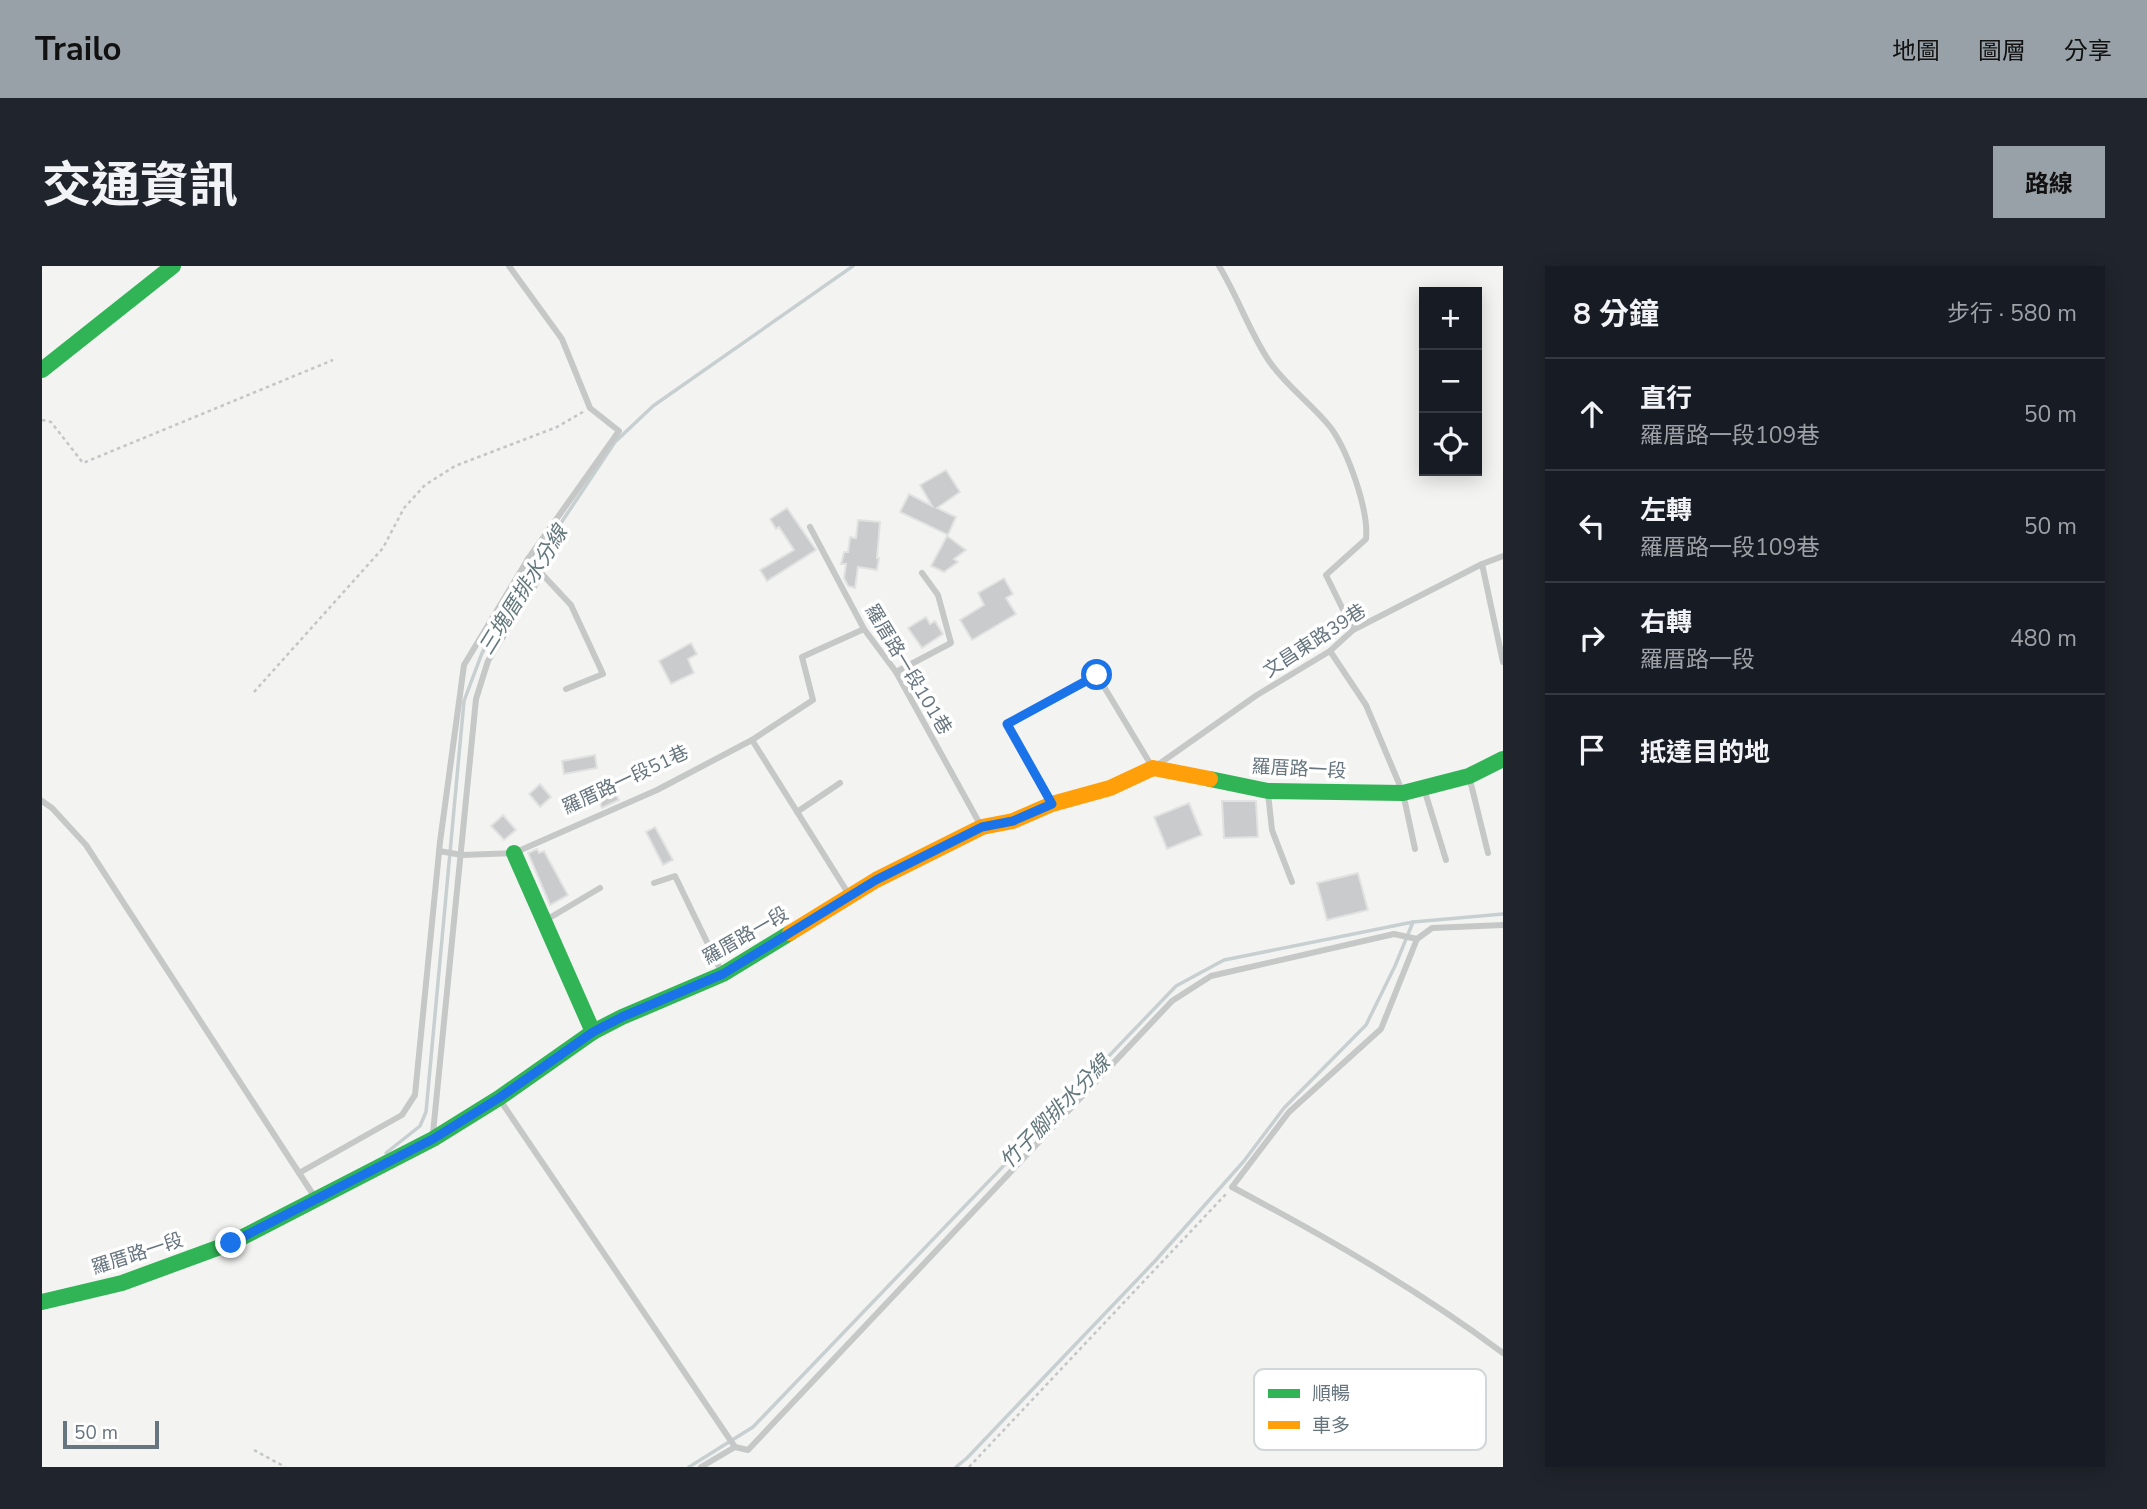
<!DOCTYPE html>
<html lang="zh-TW">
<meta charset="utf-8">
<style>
:root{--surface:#171b24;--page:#20242c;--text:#f1f3f6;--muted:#9ea1a6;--line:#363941;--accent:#98a1a7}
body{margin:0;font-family:"Nunito Sans","Noto Sans TC",sans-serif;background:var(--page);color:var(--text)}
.controls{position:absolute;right:21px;top:21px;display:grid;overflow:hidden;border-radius:0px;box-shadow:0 4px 18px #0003}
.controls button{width:63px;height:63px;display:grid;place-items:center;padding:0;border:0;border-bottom:2px solid var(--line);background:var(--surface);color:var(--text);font:35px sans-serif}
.scale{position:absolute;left:21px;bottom:18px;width:96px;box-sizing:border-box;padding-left:7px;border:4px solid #67757f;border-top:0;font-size:19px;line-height:24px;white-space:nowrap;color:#67757f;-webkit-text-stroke:5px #fff;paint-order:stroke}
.stop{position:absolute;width:21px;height:21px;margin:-16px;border:5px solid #1a73e8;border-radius:50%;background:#fff}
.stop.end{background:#1a73e8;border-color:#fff;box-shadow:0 2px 7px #0008}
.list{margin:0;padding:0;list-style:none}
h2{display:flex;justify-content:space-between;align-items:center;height:91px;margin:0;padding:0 28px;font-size:30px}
h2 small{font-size:23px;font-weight:400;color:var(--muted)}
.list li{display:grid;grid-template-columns:46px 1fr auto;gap:21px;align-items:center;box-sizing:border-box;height:112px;padding:0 28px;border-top:2px solid var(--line)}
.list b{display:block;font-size:26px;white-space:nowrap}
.list p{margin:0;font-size:23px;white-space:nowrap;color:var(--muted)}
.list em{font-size:23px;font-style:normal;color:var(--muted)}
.icon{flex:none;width:38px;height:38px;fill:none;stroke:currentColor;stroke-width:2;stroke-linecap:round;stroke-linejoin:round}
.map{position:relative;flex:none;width:1461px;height:1201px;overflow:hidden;border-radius:0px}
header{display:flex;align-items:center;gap:42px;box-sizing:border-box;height:98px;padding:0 35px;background:var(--accent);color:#111}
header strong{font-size:33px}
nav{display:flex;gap:38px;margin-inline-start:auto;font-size:24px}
.intro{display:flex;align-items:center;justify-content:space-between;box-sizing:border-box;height:168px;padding:0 42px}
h1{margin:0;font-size:49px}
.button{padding:18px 32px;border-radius:0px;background:var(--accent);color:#111;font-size:24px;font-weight:700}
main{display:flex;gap:42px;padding:0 42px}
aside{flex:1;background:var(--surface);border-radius:0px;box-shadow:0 4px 18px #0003}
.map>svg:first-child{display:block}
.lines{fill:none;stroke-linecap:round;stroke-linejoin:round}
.stream{stroke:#c7cfd1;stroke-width:3.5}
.building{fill:#cacbcc;stroke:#e2e2e2;stroke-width:2}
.path{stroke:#c4c5c6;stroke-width:2.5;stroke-dasharray:3.5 3.5;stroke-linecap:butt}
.lane{stroke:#c6c8c8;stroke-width:6}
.fast{stroke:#30b455;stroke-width:16}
.slow{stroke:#ff9f0a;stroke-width:16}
.route{stroke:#1a73e8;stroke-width:9}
.labels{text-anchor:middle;stroke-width:7;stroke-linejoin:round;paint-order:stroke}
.street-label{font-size:19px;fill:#67757f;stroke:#fff}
.water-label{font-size:21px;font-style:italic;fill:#63777c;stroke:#fff}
.key{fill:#fff;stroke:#d1d6d9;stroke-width:2}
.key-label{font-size:19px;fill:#67757f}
</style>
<header>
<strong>Trailo</strong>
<nav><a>地圖</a><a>圖層</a><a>分享</a></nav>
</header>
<div class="intro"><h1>交通資訊</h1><a class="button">路線</a></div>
<main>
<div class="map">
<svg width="1461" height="1201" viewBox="0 0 1461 1201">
<rect width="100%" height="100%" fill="#f3f3f2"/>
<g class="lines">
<g class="stream">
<path d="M344,887L378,860L384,846L422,435L440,387L511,269L573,176L611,140L811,0"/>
<path d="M647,1201L711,1161L1134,720L1182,694L1371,656L1461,648"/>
<path d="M914,1201L925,1192L1113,995L1202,895L1242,842L1324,759L1353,700L1371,656"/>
</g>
</g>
<g class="building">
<path d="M904,204L918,226L895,242L914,251L906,269L858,246L867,228L890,240L878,219Z"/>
<path d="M745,242L774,284L725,315L718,304L752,284L737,261L734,263L728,253Z"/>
<path d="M816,254L838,256L835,292H837L835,304L816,301L813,322L806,320L802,312L804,298H799L802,286H806L808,271L814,272Z"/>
<path d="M905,270L924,284L912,293L916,296L902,306L889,300Z"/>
<path d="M962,312L971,328L964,332L974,348L930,374L918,354L942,339L936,327Z"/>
<path d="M884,351L888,358L893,355L901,368L880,382L866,362Z"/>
<path d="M649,377L655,388L646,393L652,407L629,418L617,395Z"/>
<path d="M553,489L555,502L522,508L520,495Z"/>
<path d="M568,514L577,534L560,542L551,522Z"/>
<path d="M498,518L509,531L498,541L487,528Z"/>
<path d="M1180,535H1214L1216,571L1182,572Z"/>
<path d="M1147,537L1160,569L1125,583L1112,551Z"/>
<path d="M461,549L474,564L462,574L449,560Z"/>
<path d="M613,561L631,594L621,599L604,566Z"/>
<path d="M495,583L497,587L502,585L526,629L508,639L486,587Z"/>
<path d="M1316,607L1326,644L1285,654L1275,617Z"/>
</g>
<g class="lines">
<g class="path">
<path d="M0,154L9,156L41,197L291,94"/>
<path d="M212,426L341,282L362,242L383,219L413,200L515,161L541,146"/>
<path d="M212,1184L243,1201"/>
<path d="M927,1201L1184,928"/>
</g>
<g class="lane">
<path d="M1177,0C1196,31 1207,65 1227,95C1244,120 1270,138 1289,162C1306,186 1327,244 1324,273L1284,309L1311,364"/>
<path d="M768,261L822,363L854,406L939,560"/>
<path d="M486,293L529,339L561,408L524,423"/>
<path d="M1440,298L1461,396"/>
<path d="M1288,385L1324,439L1361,527L1373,583"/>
<path d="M854,406L909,377L896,329L880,307"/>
<path d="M710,474L806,627"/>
<path d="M1117,498L1215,429L1288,385L1311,364L1440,298L1461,290"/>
<path d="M1428,514L1446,587"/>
<path d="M1383,526L1404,594"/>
<path d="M1226,527L1230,564L1250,616"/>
<path d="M0,535L10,542L44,579L272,930"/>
<path d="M1009,537L965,458L1055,409L1109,499"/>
<path d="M755,546L798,517"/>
<path d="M397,585L420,589L472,587L615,524L710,474L771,434L760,391L822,363"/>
<path d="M612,617L633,610L680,707"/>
<path d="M504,654L558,622"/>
<path d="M1461,659L1390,662L1375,673L1339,763L1247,846L1190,921C1284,971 1375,1023 1461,1087"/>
<path d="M458,834L693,1181"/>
<path d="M391,867L434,433L446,395L500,308"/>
<path d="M257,907L360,849L373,829L398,576L422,399L486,293L577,165L548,142L520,73L467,0"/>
<path d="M659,1201L693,1181L706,1184L1130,735L1169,710L1352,668L1375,673"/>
</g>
<g class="fast">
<path d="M0,104L131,0"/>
<path d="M1168,513L1226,525L1361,527L1427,510L1461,493"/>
<path d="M472,587L551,766"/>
<path d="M0,1036L80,1017L189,977L391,873L457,832L551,766L580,751L681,708L748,667"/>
</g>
<path class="slow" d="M748,667L834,614L940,561L971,555L1010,538L1068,522L1111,502L1168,513"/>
</g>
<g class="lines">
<path class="route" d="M189,977L391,873L457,832L551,766L580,751L681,708L834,614L940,561L971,555L1010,538L965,458L1055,409"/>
</g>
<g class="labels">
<g class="street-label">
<text transform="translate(1272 374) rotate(-33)" y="7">文昌東路39巷</text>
<text transform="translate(867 403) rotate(59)" y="7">羅厝路一段101巷</text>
<text transform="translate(1257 502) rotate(3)" y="7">羅厝路一段</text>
<text transform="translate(583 513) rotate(-25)" y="7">羅厝路一段51巷</text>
<text transform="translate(703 669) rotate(-30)" y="7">羅厝路一段</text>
<text transform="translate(95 987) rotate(-18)" y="7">羅厝路一段</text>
</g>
<g class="water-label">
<text transform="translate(481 324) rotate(-58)" y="7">三塊厝排水分線</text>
<text transform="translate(1013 846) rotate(-46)" y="7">竹子腳排水分線</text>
</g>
</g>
<rect x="1212" y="1103" width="232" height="81" rx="10" class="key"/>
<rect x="1226" y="1123" width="32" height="9" fill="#30b455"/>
<rect x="1226" y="1155" width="32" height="8" fill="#ff9f0a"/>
<g class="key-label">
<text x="1270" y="1134">順暢</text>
<text x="1270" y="1166">車多</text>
</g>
</svg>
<div class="controls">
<button>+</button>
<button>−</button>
<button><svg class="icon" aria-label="locate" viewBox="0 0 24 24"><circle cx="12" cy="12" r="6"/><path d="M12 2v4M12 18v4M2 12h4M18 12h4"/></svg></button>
</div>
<div class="scale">50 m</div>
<div class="stop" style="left:1055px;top:409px"></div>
<div class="stop end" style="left:189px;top:977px"></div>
</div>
<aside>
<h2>8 分鐘<small>步行 · 580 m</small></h2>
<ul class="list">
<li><svg class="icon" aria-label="ahead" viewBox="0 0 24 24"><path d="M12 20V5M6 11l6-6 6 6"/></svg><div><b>直行</b><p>羅厝路一段109巷</p></div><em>50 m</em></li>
<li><svg class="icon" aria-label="left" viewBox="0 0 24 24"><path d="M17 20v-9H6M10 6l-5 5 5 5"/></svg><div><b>左轉</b><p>羅厝路一段109巷</p></div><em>50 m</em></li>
<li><svg class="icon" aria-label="right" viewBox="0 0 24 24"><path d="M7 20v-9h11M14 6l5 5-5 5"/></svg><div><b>右轉</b><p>羅厝路一段</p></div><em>480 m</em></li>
<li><svg class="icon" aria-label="arrive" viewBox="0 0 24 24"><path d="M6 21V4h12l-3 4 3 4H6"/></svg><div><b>抵達目的地</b></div></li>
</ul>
</aside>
</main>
